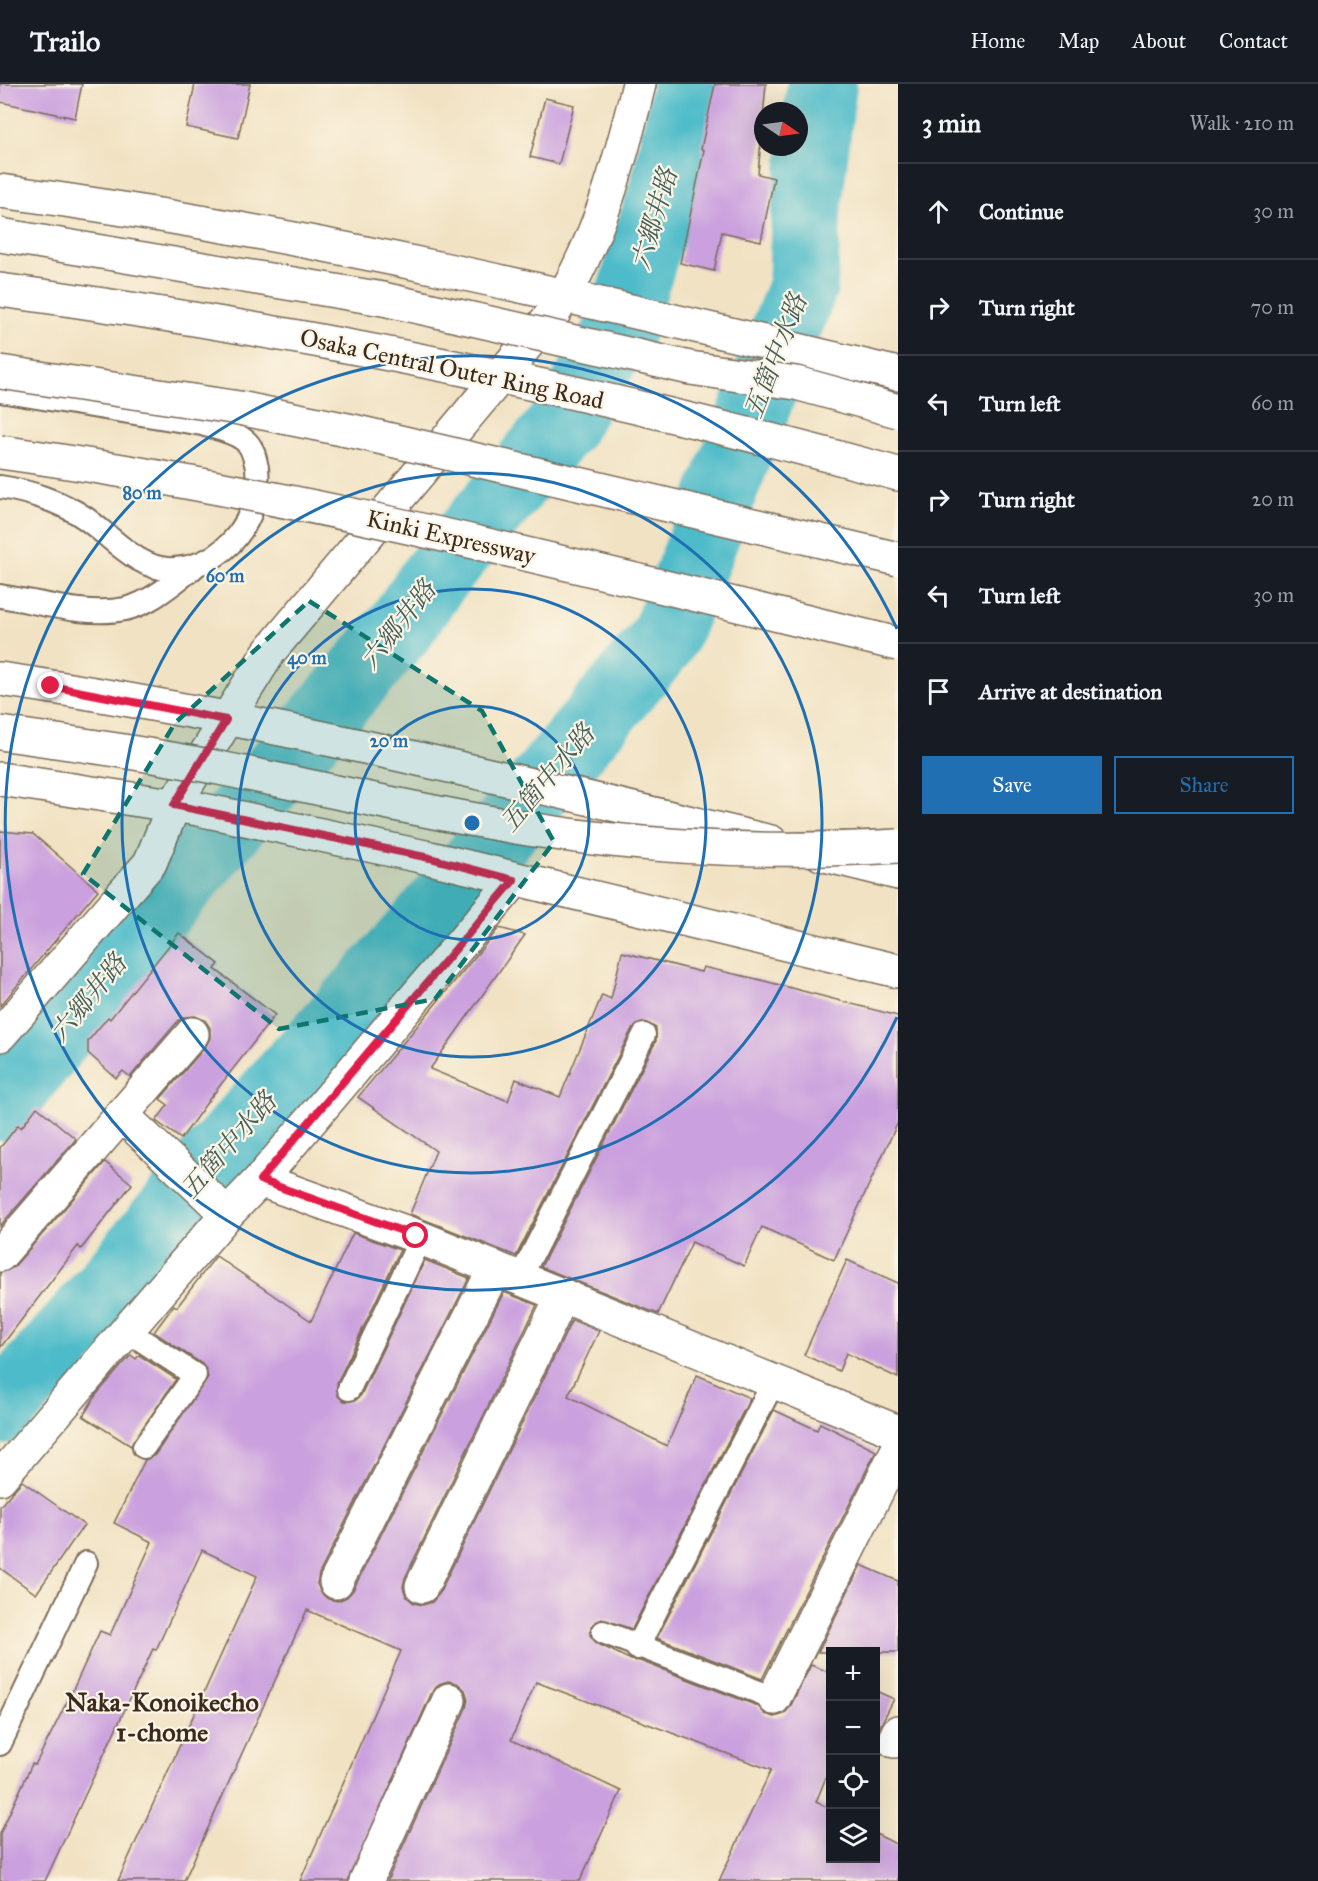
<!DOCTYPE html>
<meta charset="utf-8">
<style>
:root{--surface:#171b24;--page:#242831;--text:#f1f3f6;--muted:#9ea1a6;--line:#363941;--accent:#1f6fb2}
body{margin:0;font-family:"IM FELL Great Primer","Noto Serif JP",serif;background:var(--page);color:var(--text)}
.controls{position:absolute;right:18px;bottom:18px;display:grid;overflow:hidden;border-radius:0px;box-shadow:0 6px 24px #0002}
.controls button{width:54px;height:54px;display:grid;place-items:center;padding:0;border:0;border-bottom:2px solid var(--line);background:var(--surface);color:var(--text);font:30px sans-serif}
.compass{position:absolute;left:754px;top:18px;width:54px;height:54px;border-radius:50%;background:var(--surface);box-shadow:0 6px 24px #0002;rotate:103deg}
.stop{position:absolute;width:18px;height:18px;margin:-14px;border:4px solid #e11d48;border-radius:50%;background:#fff}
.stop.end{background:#e11d48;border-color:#fff;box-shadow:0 2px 6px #0008}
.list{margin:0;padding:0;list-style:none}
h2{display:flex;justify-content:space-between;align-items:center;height:78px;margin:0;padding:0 24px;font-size:26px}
h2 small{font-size:20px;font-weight:400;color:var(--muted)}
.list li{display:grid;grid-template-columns:39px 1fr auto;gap:18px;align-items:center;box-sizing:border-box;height:96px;padding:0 24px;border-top:2px solid var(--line)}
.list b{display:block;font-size:22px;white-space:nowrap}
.list em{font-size:20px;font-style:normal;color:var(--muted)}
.actions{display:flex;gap:12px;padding:18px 24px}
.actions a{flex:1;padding:14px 0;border:2px solid var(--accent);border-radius:0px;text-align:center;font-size:21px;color:var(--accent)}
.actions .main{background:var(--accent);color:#fff}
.icon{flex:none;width:33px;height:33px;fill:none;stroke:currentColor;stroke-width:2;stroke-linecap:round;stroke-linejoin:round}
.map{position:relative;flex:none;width:898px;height:1797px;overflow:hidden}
header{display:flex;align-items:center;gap:36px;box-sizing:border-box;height:84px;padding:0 30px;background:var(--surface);border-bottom:2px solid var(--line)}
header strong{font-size:28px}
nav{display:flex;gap:33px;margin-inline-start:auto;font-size:21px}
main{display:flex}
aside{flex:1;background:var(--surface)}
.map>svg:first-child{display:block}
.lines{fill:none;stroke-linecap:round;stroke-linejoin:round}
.river{stroke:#4ebbc9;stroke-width:70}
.building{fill:#caa0de}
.lane-casing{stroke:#7b6a58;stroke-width:26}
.street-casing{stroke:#7b6a58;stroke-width:36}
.primary-casing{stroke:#7b6a58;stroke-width:36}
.lane{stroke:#fff;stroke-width:22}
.street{stroke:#fff;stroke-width:33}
.primary{stroke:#fff;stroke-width:33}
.highway-bridge-casing{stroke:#7b6a58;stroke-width:36;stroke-linecap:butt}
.highway-bridge{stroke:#fff;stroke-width:33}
.route{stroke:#e11d48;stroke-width:8}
.marked{fill:#0f766e;fill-opacity:0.2;stroke:#0f766e;stroke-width:4.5;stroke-dasharray:12 8;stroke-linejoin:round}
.ring{fill:none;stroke:#1f6fb2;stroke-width:3}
.labels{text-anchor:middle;stroke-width:4.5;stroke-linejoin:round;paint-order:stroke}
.street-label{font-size:24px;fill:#3b2a1e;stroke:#fcf5e5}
.water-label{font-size:26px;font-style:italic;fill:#425d5a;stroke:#fcf5e5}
.neighbourhood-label{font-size:26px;font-weight:bold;fill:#3b2a1e;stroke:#fcf5e5}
.centre{fill:#1f6fb2;stroke:#fcf5e5;stroke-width:3}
.ring-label{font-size:18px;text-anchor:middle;font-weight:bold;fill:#1f6fb2;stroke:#fcf5e5;stroke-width:4.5;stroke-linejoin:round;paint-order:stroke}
</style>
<header>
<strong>Trailo</strong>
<nav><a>Home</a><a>Map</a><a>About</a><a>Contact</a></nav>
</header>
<main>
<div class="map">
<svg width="898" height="1797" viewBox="0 0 898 1797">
<rect width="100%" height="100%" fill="#fcf5e5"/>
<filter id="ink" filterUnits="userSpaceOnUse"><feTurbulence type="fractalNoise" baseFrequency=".0167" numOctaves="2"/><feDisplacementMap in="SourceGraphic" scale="12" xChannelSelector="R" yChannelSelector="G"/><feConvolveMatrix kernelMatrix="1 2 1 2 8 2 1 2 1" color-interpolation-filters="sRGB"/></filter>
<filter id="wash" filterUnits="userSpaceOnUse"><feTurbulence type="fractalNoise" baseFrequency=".008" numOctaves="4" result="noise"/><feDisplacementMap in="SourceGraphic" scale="24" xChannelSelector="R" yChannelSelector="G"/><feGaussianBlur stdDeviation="1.35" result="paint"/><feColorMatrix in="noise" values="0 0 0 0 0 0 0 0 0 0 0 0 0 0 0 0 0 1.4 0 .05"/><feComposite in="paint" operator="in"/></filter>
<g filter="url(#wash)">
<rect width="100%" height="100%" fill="#f1e2c3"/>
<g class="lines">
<g class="river">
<path d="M0,1022L181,799L399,545L435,493L562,341L620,246L666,99L688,0"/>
<path d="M0,1326L75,1243L217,1072L423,842L658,562L668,545L803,202L806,129L822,0"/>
</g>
</g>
<g id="blocks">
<g class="building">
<path d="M0,0H82L75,34L0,18Z"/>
<path d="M195,0H250L238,54L186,43Z"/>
<path d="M715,0H766L758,90L774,94L761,157L722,148L714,187L680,179L704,66L701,65Z"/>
<path d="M545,14L574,21L559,80L530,73Z"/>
<path d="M0,747L33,750L98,806L0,922Z"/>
<path d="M499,844L525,851L430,985L508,1017L516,995L560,1013L602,911L611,915L622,868L701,888L703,883L757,895L898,932V1038L834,1176L762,1143L744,1182L692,1158L658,1230L541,1183L656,957V944L644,938L632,945L516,1172L410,1130L436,1067L358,1013Z"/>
<path d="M179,849L219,880L215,885L275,931L208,1017L181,1055L156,1037L168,1021L160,1015L206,962L210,954V944L205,936L195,932L185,933L178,937L130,993L123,987L116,994L88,969V957L108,933L110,935Z"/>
<path d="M37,1023L76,1055L0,1142V1064L18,1041L21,1044Z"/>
<path d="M105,1078L132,1100L81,1165L78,1162L0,1264V1189L14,1183Z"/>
<path d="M353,1149L400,1166L337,1299L338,1312L344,1317L356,1316L361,1311L425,1176L469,1194L319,1490L317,1500L321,1509L328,1515L338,1517L347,1513L353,1506L504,1208L537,1221L405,1494L403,1503L406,1512L414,1519L423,1521L432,1518L439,1510L572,1236L599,1247L568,1312L667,1362L697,1291L750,1314L632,1545L602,1535L591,1543L590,1551L598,1560L631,1576L640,1577L758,1622L765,1630L775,1633L784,1630L790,1623L811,1581L831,1589V1681L816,1718L831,1725V1774H876V1750L898,1761V1797H719L771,1686L536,1598L511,1656L621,1707L580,1797H387L466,1624L468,1615L465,1606L457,1599L448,1597L439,1600L432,1608L348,1797H300L401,1567L307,1526L184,1797H118L257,1492L202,1466L156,1566L153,1565L45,1797H0V1750L32,1680L35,1681L71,1610L100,1547L110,1551L152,1458L114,1439L145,1376L155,1371L208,1293L202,1280L154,1248L174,1221L177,1223L216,1172L311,1237Z"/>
<path d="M847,1176L898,1199V1294L846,1269L839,1287L804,1271Z"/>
<path d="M131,1271L136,1275L139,1271L176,1295L131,1362L83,1332L96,1311Z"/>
<path d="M774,1326L817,1346L820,1339L876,1367L762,1595L657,1554Z"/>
<path d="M22,1397L84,1441L36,1510L0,1484V1422Z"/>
<path d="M861,1481L898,1497V1568H818Z"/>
<path d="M876,1607L894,1615L879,1644L876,1643Z"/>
</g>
</g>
</g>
<g filter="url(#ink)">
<use href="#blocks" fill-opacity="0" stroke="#7b6a58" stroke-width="1.5"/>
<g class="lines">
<g class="lane-casing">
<g id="lane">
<path d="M0,307L202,340C215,344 233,347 244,356C253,362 255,375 257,384C262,435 225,482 174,485C140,488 111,452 85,434C62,418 28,407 0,403"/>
<path d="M0,512C39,518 86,533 125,525C151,519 173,499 193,484"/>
<path d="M520,1194L644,951"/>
<path d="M126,1246L195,1291L144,1363"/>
<path d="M349,1305L421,1154"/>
<path d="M603,1548L774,1614"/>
<path d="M637,1564L774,1297"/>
<path d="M0,1660L86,1479"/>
</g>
</g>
<g class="street-casing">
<g id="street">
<path d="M0,951L150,779L174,721L269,568L555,227C598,158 620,78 639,0"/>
<path d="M122,1031L227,1130"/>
<path d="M260,1096L515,796"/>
<path d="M0,1171L192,950"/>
<path d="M0,1394L227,1130L260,1096L416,1152L898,1348"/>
<path d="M336,1498L495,1184"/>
<path d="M422,1502L563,1211"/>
<path d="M774,1614L898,1365"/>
<path d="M894,1657L898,1648"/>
<path d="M366,1797L449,1616"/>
</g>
</g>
<g class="primary-casing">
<g id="primary">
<path d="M0,107C303,147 601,219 898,290"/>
<path d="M0,206C303,247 603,308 898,390"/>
<path d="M0,595C260,633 516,697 771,758"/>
<path d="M0,695L198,725L430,774L898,887"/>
<path d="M821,770L898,789"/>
</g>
</g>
<use href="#lane" class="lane"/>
<use href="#street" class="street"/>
<use href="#primary" class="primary"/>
<g class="highway-bridge-casing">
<g id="highway-bridge">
<path d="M0,151L383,215L690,284L796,299L898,327"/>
<path d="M0,288L239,324L357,348L898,475"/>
<path d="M0,368C304,410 600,488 898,560"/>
<path d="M0,649C78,660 157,671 234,687C356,711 478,741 602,755C700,766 800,768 898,762"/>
</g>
</g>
<use href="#highway-bridge" class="highway-bridge"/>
</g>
</g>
<g class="lines" filter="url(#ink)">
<path class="route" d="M51,602L226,636L174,721L430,774L514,796L260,1096L416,1152"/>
</g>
<path class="marked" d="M309,517L482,627L554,758L435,915L279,945L83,790L175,639Z"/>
<g class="ring">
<circle cx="472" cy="739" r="117"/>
<circle cx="472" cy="739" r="234"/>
<circle cx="472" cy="739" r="350"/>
<path d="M897 933A467 467 0 1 1 897 545"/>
</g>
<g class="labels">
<g class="street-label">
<text transform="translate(452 285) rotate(12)" y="8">Osaka Central Outer Ring Road</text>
<text transform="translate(451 453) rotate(13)" y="8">Kinki Expressway</text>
</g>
<g class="water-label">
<text transform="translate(654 135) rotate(-74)" y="9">六郷井路</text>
<text transform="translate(775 272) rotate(-69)" y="9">五箇中水路</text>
<text transform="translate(398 541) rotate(-52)" y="9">六郷井路</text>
<text transform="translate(547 694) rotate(-50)" y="9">五箇中水路</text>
<text transform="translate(88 914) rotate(-51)" y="9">六郷井路</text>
<text transform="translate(228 1061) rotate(-49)" y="9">五箇中水路</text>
</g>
<g class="neighbourhood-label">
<text x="162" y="1627">Naka-Konoikecho<tspan x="162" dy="30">1-chome</tspan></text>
</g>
</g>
<circle cx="472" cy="739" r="9" class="centre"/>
<g class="ring-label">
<text x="142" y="415">80 m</text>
<text x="225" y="498">60 m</text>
<text x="307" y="580">40 m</text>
<text x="389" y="663">20 m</text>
</g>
</svg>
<div class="controls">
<button>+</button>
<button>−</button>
<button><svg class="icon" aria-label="locate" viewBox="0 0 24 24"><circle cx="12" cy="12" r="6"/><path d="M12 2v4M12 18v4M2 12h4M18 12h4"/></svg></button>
<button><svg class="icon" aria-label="layers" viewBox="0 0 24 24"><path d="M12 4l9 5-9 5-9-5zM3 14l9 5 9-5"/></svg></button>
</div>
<svg class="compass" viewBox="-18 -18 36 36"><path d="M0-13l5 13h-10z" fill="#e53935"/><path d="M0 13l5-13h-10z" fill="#9ea1a6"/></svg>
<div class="stop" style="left:416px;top:1152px"></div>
<div class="stop end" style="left:51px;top:602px"></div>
</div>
<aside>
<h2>3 min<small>Walk · 210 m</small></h2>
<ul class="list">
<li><svg class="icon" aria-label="ahead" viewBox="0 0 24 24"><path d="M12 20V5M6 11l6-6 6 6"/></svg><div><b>Continue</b></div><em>30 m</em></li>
<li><svg class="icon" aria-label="right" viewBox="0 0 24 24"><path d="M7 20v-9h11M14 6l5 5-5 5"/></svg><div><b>Turn right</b></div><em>70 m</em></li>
<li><svg class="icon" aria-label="left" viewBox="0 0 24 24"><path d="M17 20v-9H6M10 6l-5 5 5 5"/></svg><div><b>Turn left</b></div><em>60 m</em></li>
<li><svg class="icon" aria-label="right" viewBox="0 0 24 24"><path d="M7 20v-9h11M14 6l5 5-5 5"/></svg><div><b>Turn right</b></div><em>20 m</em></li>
<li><svg class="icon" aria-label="left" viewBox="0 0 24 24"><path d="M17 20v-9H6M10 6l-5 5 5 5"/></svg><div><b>Turn left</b></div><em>30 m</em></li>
<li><svg class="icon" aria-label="arrive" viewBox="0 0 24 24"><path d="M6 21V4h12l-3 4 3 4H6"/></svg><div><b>Arrive at destination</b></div></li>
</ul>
<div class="actions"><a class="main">Save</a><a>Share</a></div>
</aside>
</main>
